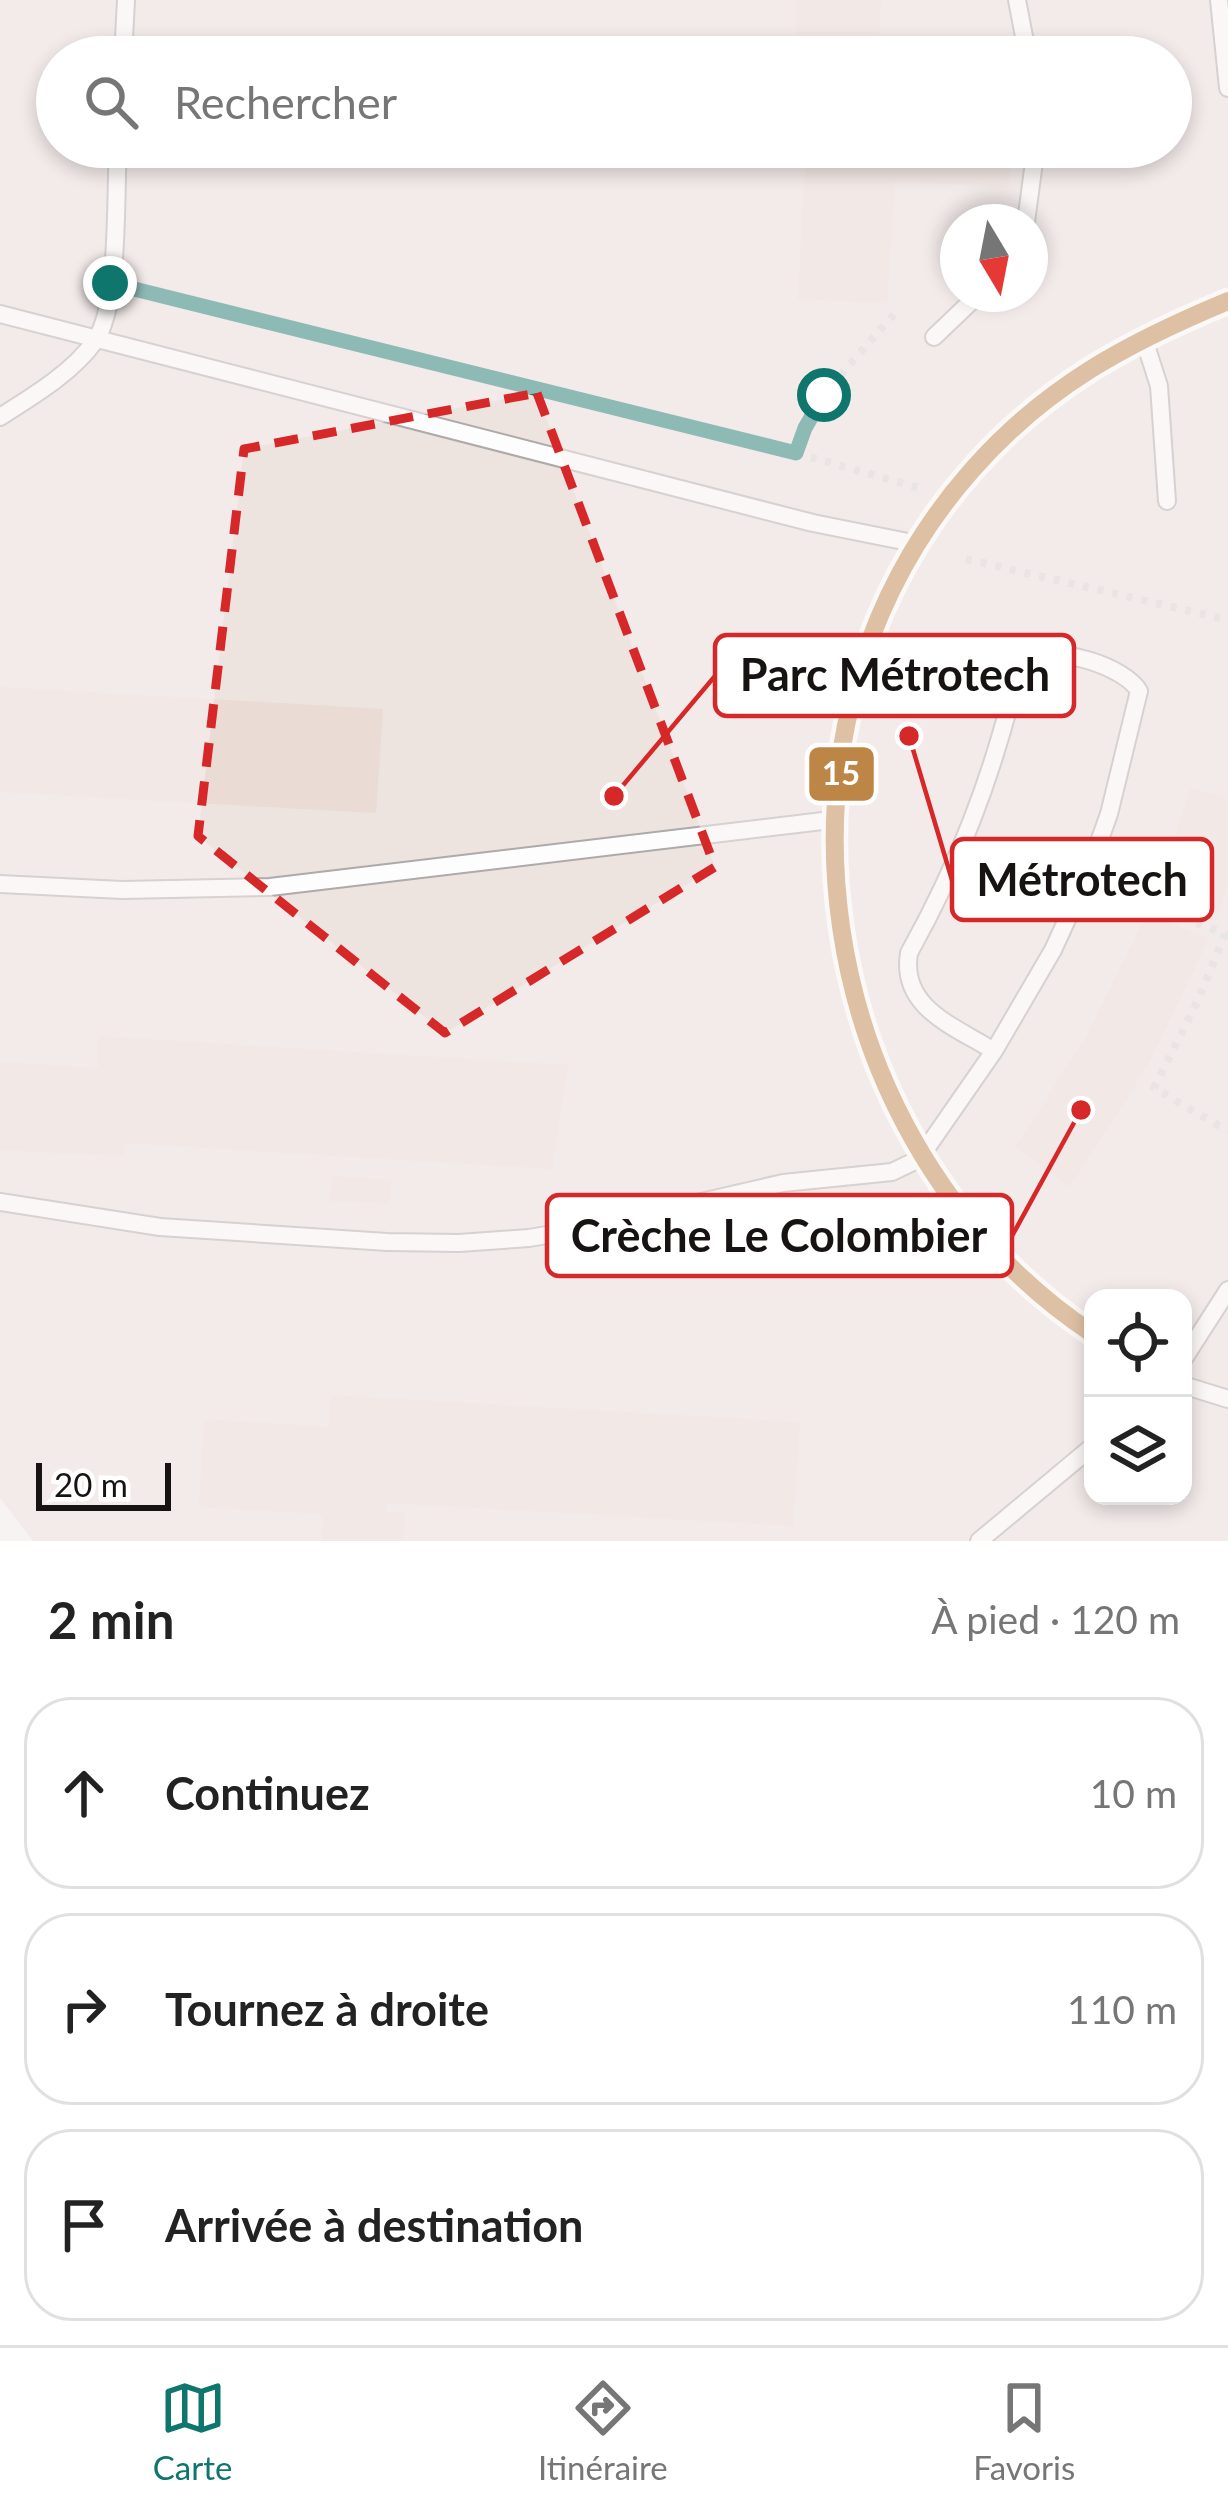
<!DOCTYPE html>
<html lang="fr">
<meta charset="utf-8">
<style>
:root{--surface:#fff;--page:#f6f6f6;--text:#222;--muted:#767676;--line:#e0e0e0;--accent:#0f766e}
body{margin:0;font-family:Lato,sans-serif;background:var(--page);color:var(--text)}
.controls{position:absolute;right:36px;bottom:36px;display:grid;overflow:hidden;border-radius:24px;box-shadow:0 6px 18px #0003}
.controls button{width:108px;height:108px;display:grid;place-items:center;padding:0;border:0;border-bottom:3px solid var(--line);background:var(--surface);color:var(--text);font:60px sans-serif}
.compass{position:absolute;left:940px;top:204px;width:108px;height:108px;border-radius:50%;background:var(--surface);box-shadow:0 6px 18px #0003;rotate:170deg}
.scale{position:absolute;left:36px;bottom:30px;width:135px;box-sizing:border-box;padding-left:12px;border:6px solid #161312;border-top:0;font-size:33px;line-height:42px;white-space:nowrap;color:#161312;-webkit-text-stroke:9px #fff;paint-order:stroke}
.stop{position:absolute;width:36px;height:36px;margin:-27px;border:9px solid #0f766e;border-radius:50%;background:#fff}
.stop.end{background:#0f766e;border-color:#fff;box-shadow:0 3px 12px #0008}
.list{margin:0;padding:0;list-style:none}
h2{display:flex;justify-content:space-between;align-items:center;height:156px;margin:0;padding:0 48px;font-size:51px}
h2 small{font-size:39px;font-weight:400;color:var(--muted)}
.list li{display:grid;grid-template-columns:78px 1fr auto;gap:36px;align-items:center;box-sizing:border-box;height:192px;margin:0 24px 24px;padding:0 24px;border:3px solid var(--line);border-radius:48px}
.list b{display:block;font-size:45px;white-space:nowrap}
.list em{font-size:39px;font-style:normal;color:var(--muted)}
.icon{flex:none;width:66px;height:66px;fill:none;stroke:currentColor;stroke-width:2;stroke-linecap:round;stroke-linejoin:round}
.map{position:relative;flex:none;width:1228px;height:1541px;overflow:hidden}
.search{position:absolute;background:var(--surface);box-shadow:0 6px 18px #0003;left:36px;right:36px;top:36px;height:132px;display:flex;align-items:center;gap:30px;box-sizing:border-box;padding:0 42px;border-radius:66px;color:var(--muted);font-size:45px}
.sheet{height:804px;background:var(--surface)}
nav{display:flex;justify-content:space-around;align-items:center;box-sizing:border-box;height:168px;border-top:3px solid var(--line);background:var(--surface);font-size:33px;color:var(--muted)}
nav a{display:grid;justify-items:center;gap:6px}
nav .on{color:var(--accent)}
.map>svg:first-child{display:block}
.built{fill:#ede3df;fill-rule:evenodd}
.building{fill:#eadbd5}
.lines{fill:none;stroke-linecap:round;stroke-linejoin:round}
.lane-casing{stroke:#adaaa9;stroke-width:20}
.path{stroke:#d7d5d5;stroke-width:8;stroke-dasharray:6 9;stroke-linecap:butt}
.lane{stroke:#fefdfd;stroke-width:16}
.bus-1-casing{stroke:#fff;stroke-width:27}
.bus-1{stroke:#be8646;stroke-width:18}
.route{stroke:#0f766e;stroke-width:15}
.marked{fill:none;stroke:#d62828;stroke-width:9;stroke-dasharray:24 15;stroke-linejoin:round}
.leader{fill:none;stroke:#d62828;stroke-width:4.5}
.callout-dot{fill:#d62828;stroke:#fff;stroke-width:4.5}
.callout{fill:#fff;stroke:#d62828;stroke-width:4.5}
.callout-label{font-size:45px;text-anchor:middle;font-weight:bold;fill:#161312}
.line-badge{stroke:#fff;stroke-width:4.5}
.badge-label{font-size:33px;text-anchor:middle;font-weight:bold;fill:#fff}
</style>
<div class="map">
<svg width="1228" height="1541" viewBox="0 0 1228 1541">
<rect width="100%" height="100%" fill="#f7f3f2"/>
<path class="built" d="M0,0H1228V1541H33L0,1498ZM57,57H1171V147H57ZM958,222H1030V294H958ZM1093,1298H1183V1496H1093Z"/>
<g class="building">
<path d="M797,0H881L878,57H794Z"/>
<path d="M789,147H1012L1009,188L895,181L887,303L798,299L805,163L788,162Z"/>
<path d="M0,687L383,709L376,813L0,792Z"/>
<path d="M1191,788L1228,799V883L1215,921L1154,897Z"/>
<path d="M1147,913L1209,939L1148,1065L1070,1187L1015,1147L1085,1039Z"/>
<path d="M98,1036L568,1065L552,1169L124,1143L123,1156L0,1150V1062L98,1068Z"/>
<path d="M332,1176L391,1180L390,1204L330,1201Z"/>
<path d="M331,1395L800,1422L793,1526L387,1503L386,1512L405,1513L404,1541H322L323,1514L199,1507L204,1419L329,1427Z"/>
</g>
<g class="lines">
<g class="lane-casing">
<g id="lane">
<path d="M1017,0L1028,57"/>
<path d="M1219,0L1228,88"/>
<path d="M123,57L126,0"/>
<path d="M1026,222L1036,147"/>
<path d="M0,314L813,523L918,544"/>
<path d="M1143,336L1159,386L1167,501"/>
<path d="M934,337L979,294"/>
<path d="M0,417C33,396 72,373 95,341C120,306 115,193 118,147"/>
<path d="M0,884L122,890L270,887L831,820"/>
<path d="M0,1202L160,1227L387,1242L459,1243L529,1238L593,1227L783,1183L892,1172L919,1159L994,1051L1053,950L1086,878L1109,814L1139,691C1125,667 1059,646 1034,658C1024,662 1021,670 1016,679C991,780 959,863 909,953C900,1008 954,1026 994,1051"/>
<path d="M1093,1334C1040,1301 993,1253 955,1205C794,1000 793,705 950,497C999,432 1071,373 1144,336C1171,322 1200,313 1228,301"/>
<path d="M1183,1360L1228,1290"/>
<path d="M1183,1385L1228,1399"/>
<path d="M979,1541L1093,1446"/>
</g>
</g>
<g class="path">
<path d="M141,291L796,453L923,489"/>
<path d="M796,453C815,397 857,357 895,313"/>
<path d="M966,559L1228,620"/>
<path d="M990,842L1060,868"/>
<path d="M1113,889L1225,934L1200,996L1154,1088L1228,1131"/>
</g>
<use href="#lane" class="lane"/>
<g class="bus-1-casing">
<path id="bus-1" d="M1093,1334C811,1146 744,728 972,470C1046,386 1127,343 1228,301"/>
</g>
<use href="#bus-1" class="bus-1"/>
</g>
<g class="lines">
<path class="route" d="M110,283L796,453L805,428L824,395"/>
</g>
<path d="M0 0H1228V1541H0ZM537,393L715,867L445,1033L198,836L244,449Z" fill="#f7f3f2" fill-opacity=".55" fill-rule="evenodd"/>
<path class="marked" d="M537,393L715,867L445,1033L198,836L244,449Z"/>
<path class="leader" d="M614 796L715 676M909 736L952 880M1081 1110L1012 1236"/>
<g class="callout-dot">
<circle cx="614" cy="796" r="12"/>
<circle cx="909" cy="736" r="12"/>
<circle cx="1081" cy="1110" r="12"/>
</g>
<g class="callout">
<rect x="715" y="635" width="359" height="81" rx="12"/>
<rect x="952" y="839" width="260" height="81" rx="12"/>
<rect x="547" y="1195" width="465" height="81" rx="12"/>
</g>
<g class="callout-label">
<text x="895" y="691">Parc Métrotech</text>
<text x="1082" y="896">Métrotech</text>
<text x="779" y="1252">Crèche Le Colombier</text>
</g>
<rect class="line-badge" x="807" y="745" width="69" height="58" rx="12" fill="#be8646"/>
<g class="badge-label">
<text x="841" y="785">15</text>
</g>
</svg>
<div class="controls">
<button><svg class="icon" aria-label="locate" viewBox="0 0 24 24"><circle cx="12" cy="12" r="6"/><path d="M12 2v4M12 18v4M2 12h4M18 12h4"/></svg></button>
<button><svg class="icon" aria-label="layers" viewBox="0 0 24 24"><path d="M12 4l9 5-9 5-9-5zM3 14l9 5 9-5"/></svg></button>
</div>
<svg class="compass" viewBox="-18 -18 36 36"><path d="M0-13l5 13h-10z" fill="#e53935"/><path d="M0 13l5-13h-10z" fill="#767676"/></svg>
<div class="scale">20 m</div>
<div class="stop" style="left:824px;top:395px"></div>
<div class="stop end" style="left:110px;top:283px"></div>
<div class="search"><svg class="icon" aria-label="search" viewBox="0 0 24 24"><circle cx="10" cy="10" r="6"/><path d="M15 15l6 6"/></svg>Rechercher</div>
</div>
<section class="sheet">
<h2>2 min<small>À pied · 120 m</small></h2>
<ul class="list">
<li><svg class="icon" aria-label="ahead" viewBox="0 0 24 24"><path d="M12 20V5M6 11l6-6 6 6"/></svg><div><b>Continuez</b></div><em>10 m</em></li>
<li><svg class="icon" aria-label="right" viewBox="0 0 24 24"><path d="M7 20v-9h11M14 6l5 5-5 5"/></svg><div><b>Tournez à droite</b></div><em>110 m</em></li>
<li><svg class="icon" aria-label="arrive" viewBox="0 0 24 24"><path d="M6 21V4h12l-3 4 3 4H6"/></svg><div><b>Arrivée à destination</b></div></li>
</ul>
</section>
<nav>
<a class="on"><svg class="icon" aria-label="map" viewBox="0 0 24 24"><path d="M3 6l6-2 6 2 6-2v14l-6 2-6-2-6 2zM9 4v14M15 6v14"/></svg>Carte</a>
<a><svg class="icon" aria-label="directions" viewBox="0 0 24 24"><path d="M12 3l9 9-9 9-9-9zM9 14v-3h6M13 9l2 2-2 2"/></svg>Itinéraire</a>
<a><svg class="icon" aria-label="saved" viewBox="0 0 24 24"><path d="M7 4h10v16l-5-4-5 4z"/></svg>Favoris</a>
</nav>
